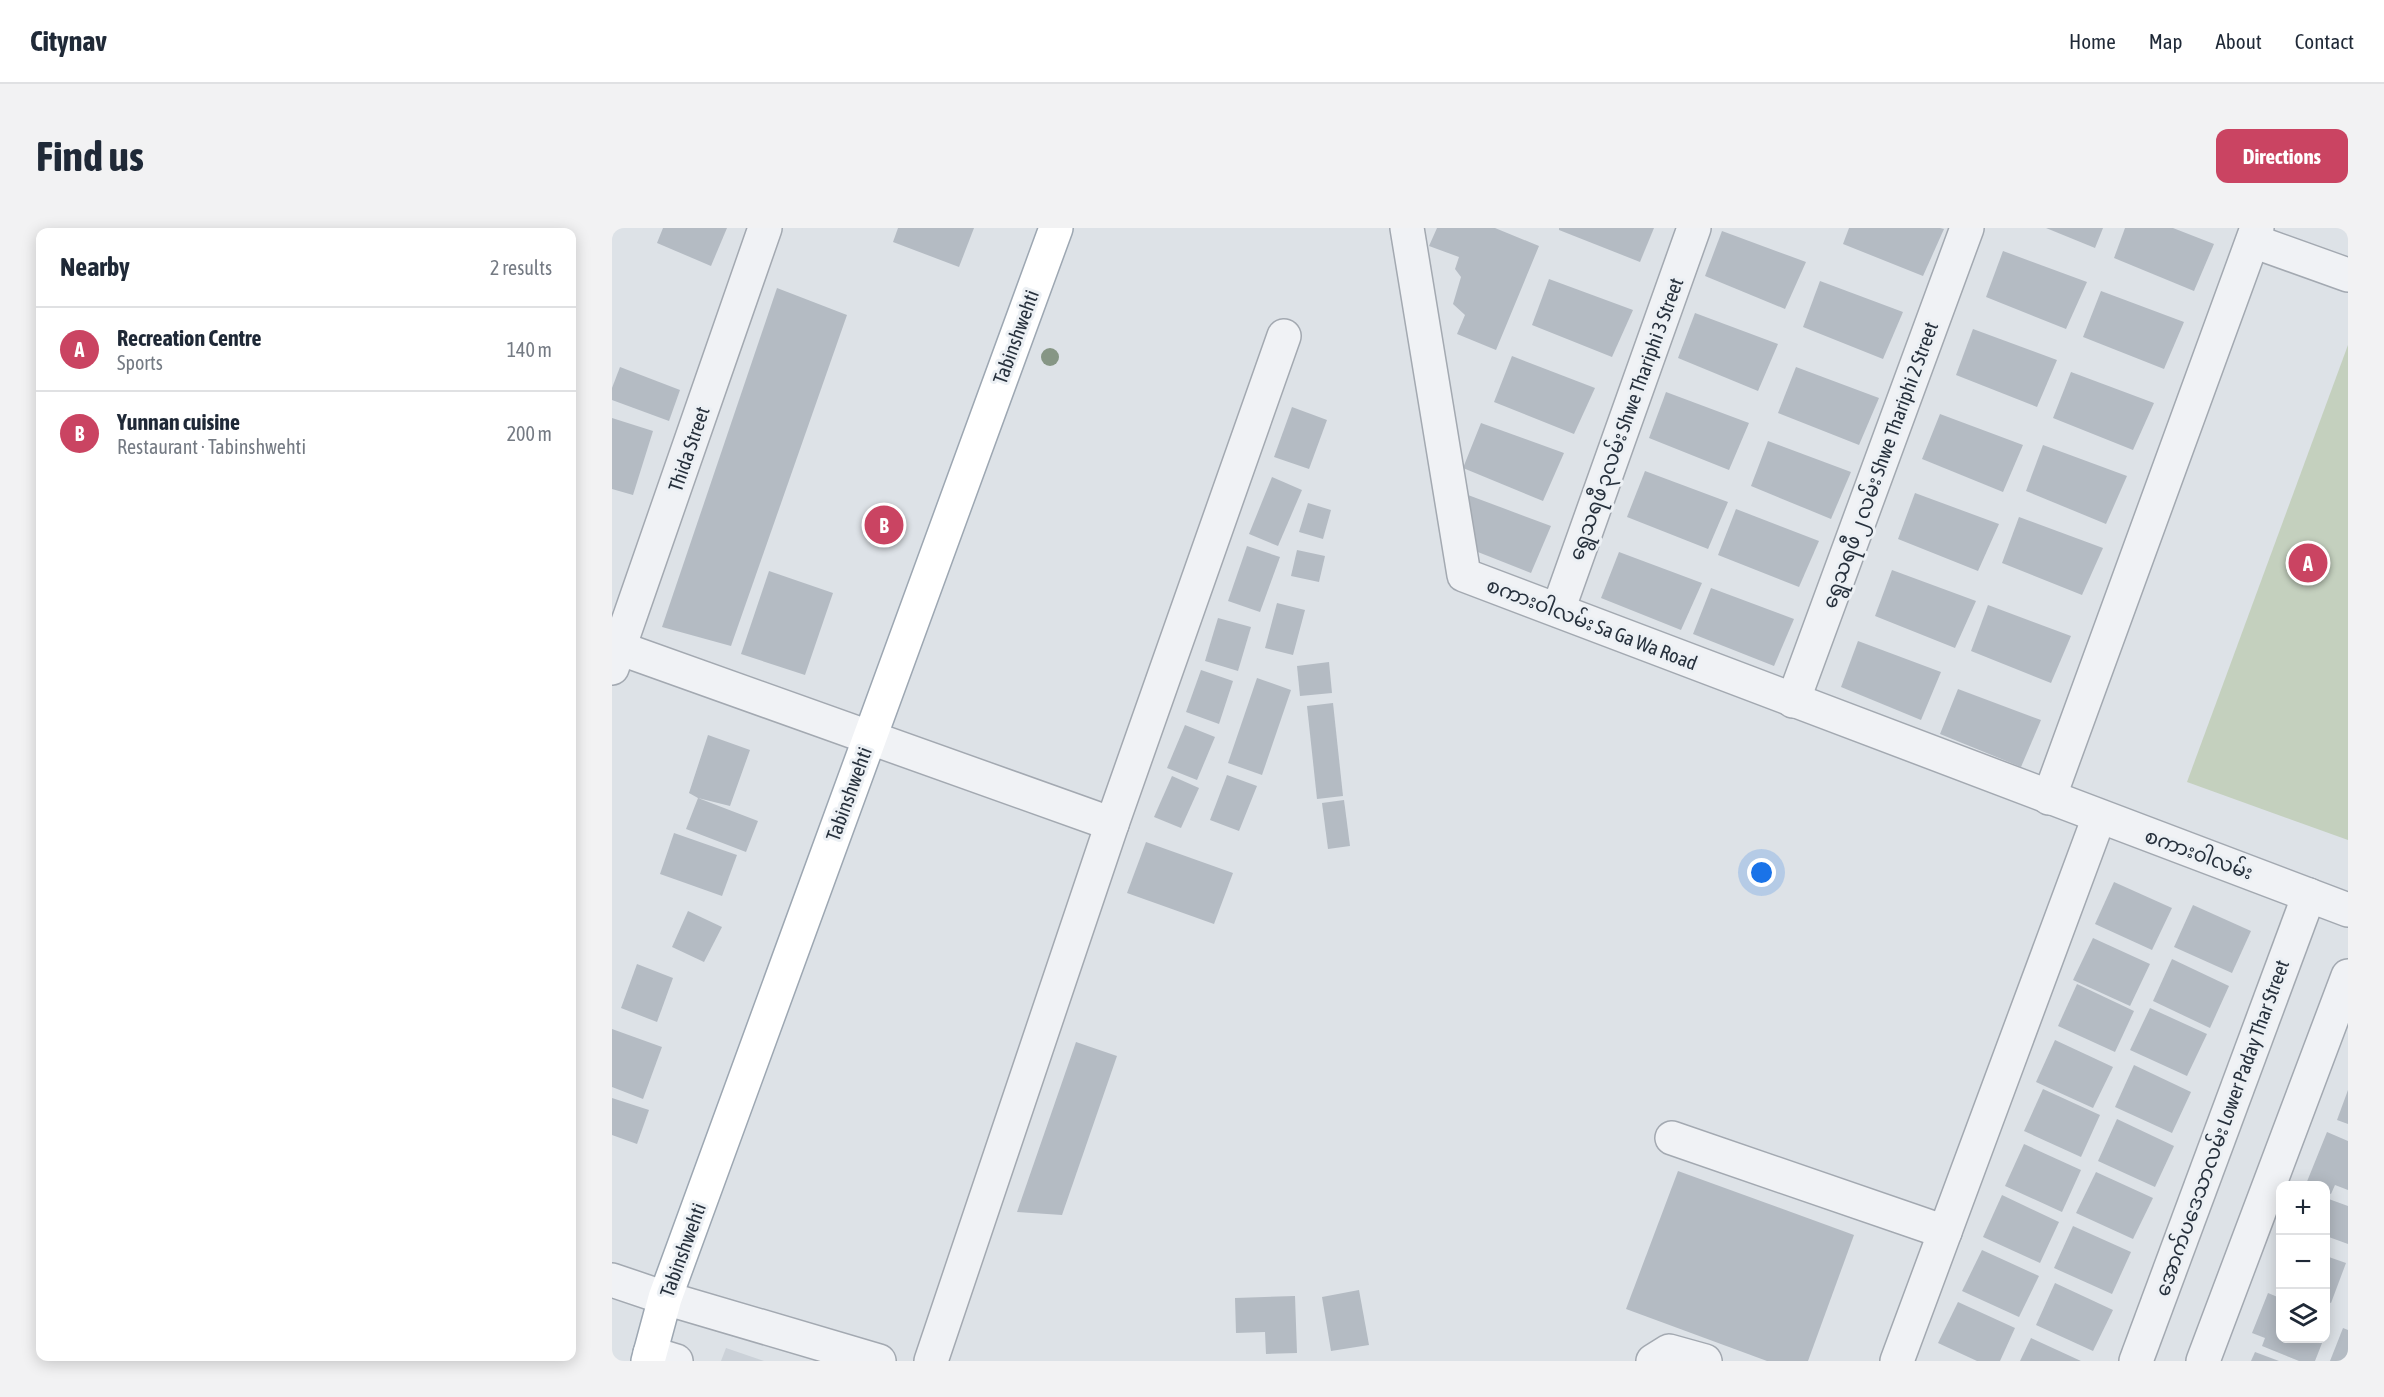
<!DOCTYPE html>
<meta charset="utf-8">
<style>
:root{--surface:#fff;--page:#f2f2f3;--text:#1f2937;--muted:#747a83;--line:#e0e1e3;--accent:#ca4462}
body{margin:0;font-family:"Asap Condensed","Noto Sans Myanmar",sans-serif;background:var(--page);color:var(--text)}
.controls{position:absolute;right:18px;bottom:18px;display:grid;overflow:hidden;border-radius:12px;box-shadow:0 3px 15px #0003}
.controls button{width:54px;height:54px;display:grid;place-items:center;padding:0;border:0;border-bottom:2px solid var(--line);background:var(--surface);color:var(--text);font:30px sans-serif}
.you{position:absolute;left:1150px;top:645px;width:21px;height:21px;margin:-15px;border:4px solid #fff;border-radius:50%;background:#1a73e8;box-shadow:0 0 0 9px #1a73e833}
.badge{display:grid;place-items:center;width:39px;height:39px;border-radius:50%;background:var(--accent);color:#fff;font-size:20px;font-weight:700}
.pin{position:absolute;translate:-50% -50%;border:3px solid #fff;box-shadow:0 2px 6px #0006}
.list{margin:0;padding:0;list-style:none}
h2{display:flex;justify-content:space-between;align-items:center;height:78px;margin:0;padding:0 24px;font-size:26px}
h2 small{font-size:20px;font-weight:400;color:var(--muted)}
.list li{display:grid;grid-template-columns:39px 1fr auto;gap:18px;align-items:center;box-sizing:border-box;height:84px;padding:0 24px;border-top:2px solid var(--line)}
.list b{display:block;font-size:22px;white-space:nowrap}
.list p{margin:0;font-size:20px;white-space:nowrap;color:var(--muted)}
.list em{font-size:20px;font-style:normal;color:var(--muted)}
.icon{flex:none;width:33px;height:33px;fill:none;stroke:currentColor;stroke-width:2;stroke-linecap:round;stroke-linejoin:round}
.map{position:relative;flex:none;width:1736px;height:1133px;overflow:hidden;border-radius:12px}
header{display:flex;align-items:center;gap:36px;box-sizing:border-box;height:84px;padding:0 30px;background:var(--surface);border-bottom:2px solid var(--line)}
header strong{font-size:28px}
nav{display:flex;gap:33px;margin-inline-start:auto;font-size:21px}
.intro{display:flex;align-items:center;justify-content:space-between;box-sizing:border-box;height:144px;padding:0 36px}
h1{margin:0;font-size:42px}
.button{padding:15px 27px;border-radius:12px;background:var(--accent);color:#fff;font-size:21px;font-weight:700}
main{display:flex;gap:36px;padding:0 36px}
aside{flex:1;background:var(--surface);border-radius:12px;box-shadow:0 3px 15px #0003}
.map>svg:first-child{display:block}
.built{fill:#cbd1d8}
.green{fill:#c4d0be}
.building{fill:#b4bbc3}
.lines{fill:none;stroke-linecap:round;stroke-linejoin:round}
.minor-casing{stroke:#a3a9b1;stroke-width:36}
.major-casing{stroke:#9da7b2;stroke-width:36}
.minor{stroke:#f0f2f5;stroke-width:33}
.major{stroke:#fff;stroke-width:33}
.tree{fill:#869685}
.labels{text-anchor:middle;stroke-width:6;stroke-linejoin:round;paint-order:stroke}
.street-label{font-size:20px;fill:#27313d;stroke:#ecf0f4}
</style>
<header>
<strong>Citynav</strong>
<nav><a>Home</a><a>Map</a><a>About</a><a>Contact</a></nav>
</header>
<div class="intro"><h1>Find us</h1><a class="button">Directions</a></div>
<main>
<aside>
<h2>Nearby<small>2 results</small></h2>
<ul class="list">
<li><span class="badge">A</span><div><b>Recreation Centre</b><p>Sports</p></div><em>140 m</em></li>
<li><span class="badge">B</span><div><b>Yunnan cuisine</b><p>Restaurant · Tabinshwehti</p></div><em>200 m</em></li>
</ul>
</aside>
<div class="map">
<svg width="1736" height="1133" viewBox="0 0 1736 1133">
<rect width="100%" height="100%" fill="#dde2e7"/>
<path class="built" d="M114,1120L152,1133H109Z"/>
<path class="green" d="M1736,117V612L1575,554Z"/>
<g class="building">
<path d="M51,0H115L99,38L45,15Z"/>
<path d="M286,0H362L347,39L281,14Z"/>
<path d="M825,0H883L927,18L884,122L845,106L853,87L841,76L849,49L843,41L847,29L817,18Z"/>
<path d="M947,0H1042L1028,34L947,2Z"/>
<path d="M1237,0H1328L1332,1L1311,48L1231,16Z"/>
<path d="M1434,0H1491L1483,20Z"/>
<path d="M1513,0H1561L1602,16L1582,63L1502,30Z"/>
<path d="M1110,3L1194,34L1173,81L1093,48Z"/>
<path d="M1391,23L1475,54L1454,101L1374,69Z"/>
<path d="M937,51L1021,82L1000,129L920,97Z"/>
<path d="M1208,53L1291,84L1271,131L1191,99Z"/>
<path d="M165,60L235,87L119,418L50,399Z"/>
<path d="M1489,63L1572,94L1552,141L1471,109Z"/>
<path d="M1083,85L1166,116L1146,163L1066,130Z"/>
<path d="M1361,101L1445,132L1425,179L1344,147Z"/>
<path d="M900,128L983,160L962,206L882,174Z"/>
<path d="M8,139L68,162L57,193L0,172V160Z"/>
<path d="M1184,139L1267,170L1247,217L1166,185Z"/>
<path d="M1459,144L1542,175L1521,222L1441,190Z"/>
<path d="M1054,164L1137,195L1117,242L1037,210Z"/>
<path d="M680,179L715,192L697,241L662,229Z"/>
<path d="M1328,186L1411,217L1391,264L1310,231Z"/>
<path d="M0,190L41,203L21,267L0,261Z"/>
<path d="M869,195L952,225L931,273L851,240Z"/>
<path d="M1156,213L1239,244L1219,291L1139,258Z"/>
<path d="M1431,217L1515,248L1494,296L1414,263Z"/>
<path d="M1033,243L1116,274L1096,321L1015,289Z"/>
<path d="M660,249L690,262L666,318L637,306Z"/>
<path d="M1303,265L1387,296L1366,343L1286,311Z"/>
<path d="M856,267L939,298L919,345L838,313Z"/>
<path d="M696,275L719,282L711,311L687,304Z"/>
<path d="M1124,281L1207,313L1187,359L1106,327Z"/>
<path d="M1407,289L1491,320L1470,367L1390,335Z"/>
<path d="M635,318L668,329L648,384L616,373Z"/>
<path d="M685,322L713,328L707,354L679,348Z"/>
<path d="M1007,324L1090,355L1069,402L989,370Z"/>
<path d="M1280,342L1364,373L1343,420L1263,388Z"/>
<path d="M157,343L221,365L193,447L129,426Z"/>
<path d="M1099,360L1182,391L1162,438L1081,406Z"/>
<path d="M665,375L693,382L681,427L653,420Z"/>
<path d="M1376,377L1459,408L1439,455L1359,423Z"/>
<path d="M606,390L639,399L626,443L593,433Z"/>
<path d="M1246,413L1329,444L1309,492L1229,459Z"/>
<path d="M717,434L720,465L688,468L685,438Z"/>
<path d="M589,442L621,453L607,496L574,484Z"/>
<path d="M645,450L679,462L650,547L616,535Z"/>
<path d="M1346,461L1429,492L1409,539L1328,506Z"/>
<path d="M721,475L731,568L705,571L695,478Z"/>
<path d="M573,497L603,509L585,552L555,540Z"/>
<path d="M96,507L138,522L118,578L86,570L146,593L134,624L74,601L86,570L77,565Z"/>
<path d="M615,547L645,558L627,603L598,592Z"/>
<path d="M560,548L587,560L569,600L542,589Z"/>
<path d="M732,572L738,618L716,621L710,575Z"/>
<path d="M62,605L125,627L110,668L48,646Z"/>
<path d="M534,614L621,645L602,696L515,665Z"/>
<path d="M1502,654L1560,680L1540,722L1483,696Z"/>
<path d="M1581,677L1639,703L1620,745L1562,719Z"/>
<path d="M76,683L110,699L92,734L60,719Z"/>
<path d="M1481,710L1538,736L1518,778L1461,752Z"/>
<path d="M1560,731L1617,758L1598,800L1541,773Z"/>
<path d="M25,736L61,750L45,794L9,780Z"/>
<path d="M1465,756L1522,783L1503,824L1446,798Z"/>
<path d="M1538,780L1595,806L1575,848L1518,822Z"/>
<path d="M0,801L50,819L31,871L0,859Z"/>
<path d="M1443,812L1501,839L1481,880L1424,854Z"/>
<path d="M464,814L505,828L450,987L405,984Z"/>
<path d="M1522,837L1579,864L1560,905L1503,879Z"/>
<path d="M1431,861L1488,887L1469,929L1412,903Z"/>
<path d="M1736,862V896L1725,892Z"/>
<path d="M0,870L37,882L25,916L0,907Z"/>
<path d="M1505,891L1562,918L1543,959L1486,933Z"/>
<path d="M1715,904L1736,913V962L1723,957L1719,966L1714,964V958L1694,956Z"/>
<path d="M1412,916L1469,942L1450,984L1393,958Z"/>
<path d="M1066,943L1242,1007L1196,1133H1155L1014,1081Z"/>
<path d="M1484,944L1541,970L1521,1011L1464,985Z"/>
<path d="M1390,967L1447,994L1428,1035L1371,1009Z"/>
<path d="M1714,970L1736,978V1016L1714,1008Z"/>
<path d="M1461,998L1519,1024L1500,1066L1442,1040Z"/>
<path d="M1370,1022L1427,1048L1407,1089L1350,1063Z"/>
<path d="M1714,1028L1734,1035L1719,1075L1714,1073Z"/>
<path d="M1443,1055L1501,1082L1481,1123L1424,1097Z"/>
<path d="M747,1062L757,1117L719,1123L710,1069Z"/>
<path d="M1656,1065L1668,1070V1110H1712L1703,1133H1687L1650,1118L1653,1110L1640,1105Z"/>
<path d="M683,1068L685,1125L654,1126L653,1104L624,1105L623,1070Z"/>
<path d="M1346,1074L1403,1100L1388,1133H1365L1326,1115Z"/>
<path d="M1731,1100L1736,1102V1133H1718Z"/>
<path d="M1419,1110L1469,1133H1408Z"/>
<path d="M1643,1124L1667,1133H1639Z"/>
</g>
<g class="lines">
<g class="minor-casing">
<g id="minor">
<path d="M795,0L852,347L1736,682"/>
<path d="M1641,13L1736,47"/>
<path d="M946,382L1082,0"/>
<path d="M7,420L500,596"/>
<path d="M0,440L153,0"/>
<path d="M1181,473L1355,0"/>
<path d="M1437,570L1645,0"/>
<path d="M1060,910L1333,1004"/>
<path d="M0,1052L53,1070L267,1133"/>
<path d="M38,1125L64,1133"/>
<path d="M319,1133L500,596L672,108"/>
<path d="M1041,1133L1057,1123L1093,1133"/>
<path d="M1285,1133L1487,589"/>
<path d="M1524,1133L1697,667"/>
<path d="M1591,1133L1736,748"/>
</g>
</g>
<g class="major-casing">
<path id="major" d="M36,1133L53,1070L444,0"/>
</g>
<use href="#minor" class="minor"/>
<use href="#major" class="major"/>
</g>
<circle class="tree" cx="438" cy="129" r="9"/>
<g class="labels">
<g class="street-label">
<text transform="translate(404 109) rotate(-70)" y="7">Tabinshwehti</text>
<text transform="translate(1014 191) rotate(-70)" y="7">ရွေသရဖီ ၃လမ်း Shwe Thariphi 3 Street</text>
<text transform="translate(77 221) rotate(-71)" y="7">Thida Street</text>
<text transform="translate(1268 237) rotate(-70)" y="7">ရွေသရဖီ ၂ လမ်း Shwe Thariphi 2 Street</text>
<text transform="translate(980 396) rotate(21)" y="7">စကားဝါလမ်း Sa Ga Wa Road</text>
<text transform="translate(237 566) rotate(-70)" y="7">Tabinshwehti</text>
<text transform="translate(1587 626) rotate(20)" y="7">စကား၀ါလမ်း</text>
<text transform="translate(1610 900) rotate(-70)" y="7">အောက်ပဒေသာလမ်း Lower Paday Thar Street</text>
<text transform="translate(71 1022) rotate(-70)" y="7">Tabinshwehti</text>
</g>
</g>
</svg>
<div class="controls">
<button>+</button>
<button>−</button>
<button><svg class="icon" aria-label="layers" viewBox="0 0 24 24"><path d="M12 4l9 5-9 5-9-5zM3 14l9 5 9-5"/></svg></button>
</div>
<div class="you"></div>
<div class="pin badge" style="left:1696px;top:335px">A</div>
<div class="pin badge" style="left:272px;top:297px">B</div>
</div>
</main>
